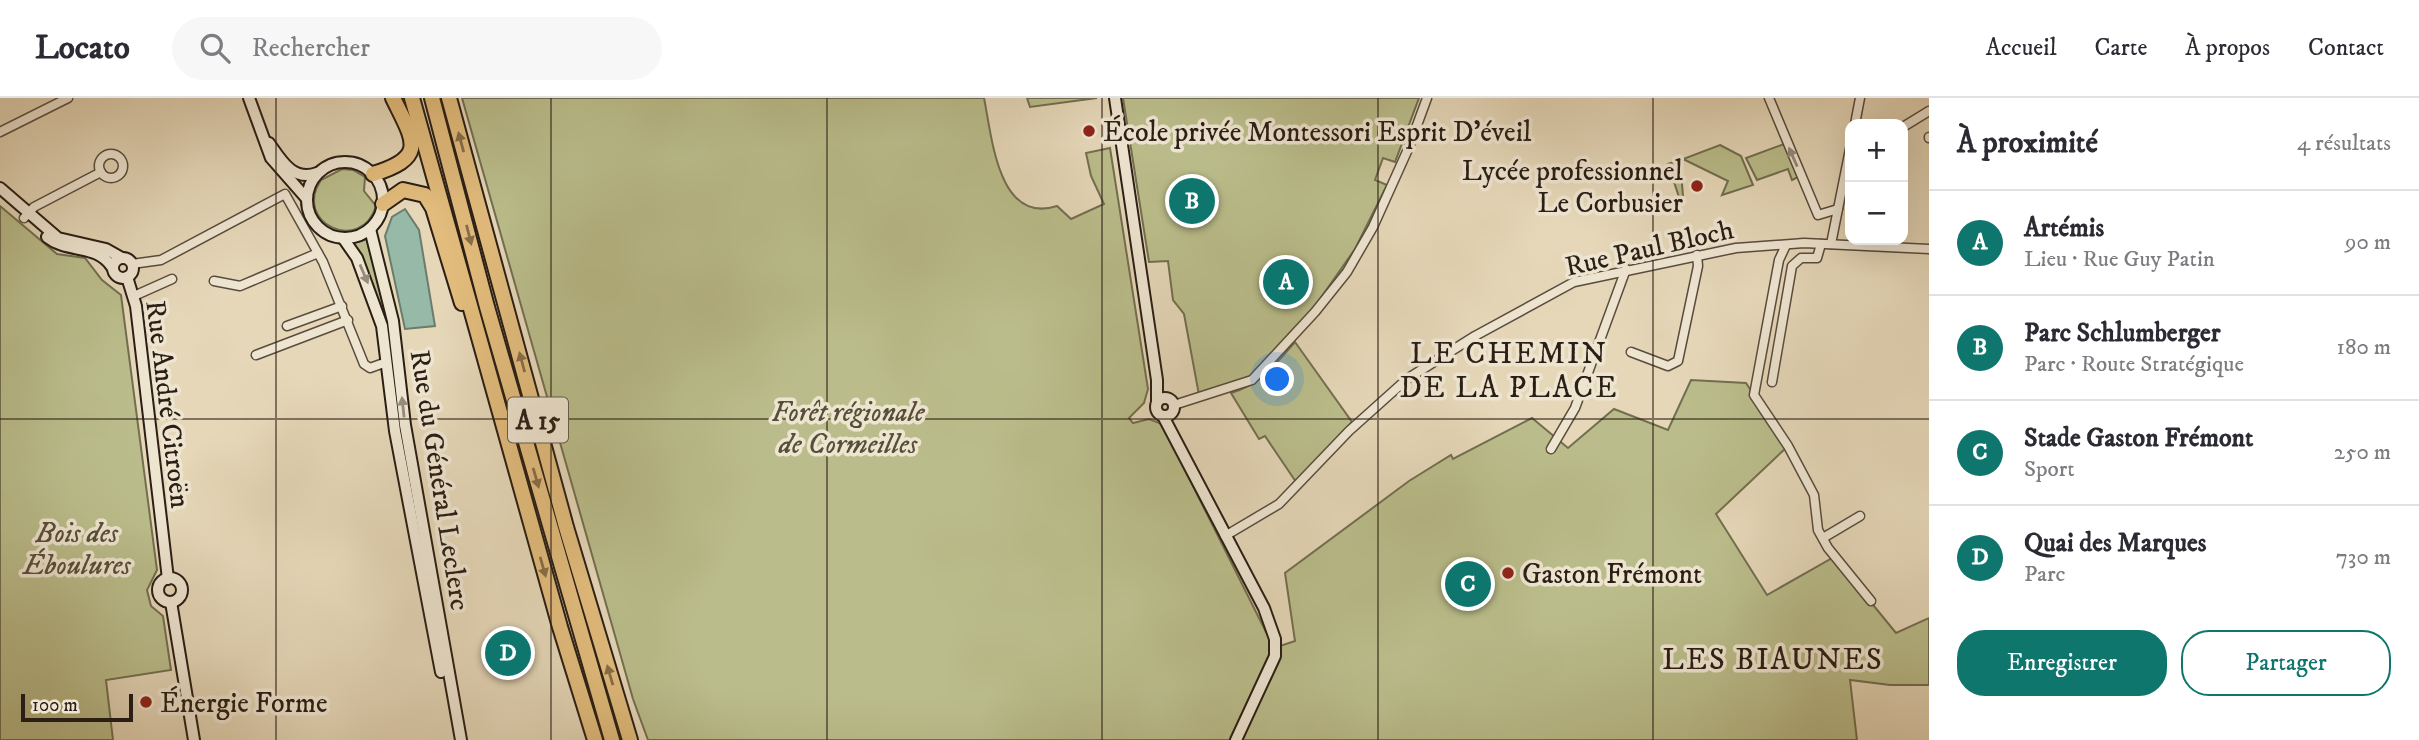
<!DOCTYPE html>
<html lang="fr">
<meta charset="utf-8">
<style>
:root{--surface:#fff;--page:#f7f7f7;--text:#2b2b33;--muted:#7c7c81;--line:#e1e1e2;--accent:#0f766e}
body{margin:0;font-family:"IM FELL DW Pica",serif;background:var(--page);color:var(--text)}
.controls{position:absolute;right:21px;top:21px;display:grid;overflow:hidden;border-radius:14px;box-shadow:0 7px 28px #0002}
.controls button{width:63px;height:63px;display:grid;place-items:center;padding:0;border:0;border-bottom:2px solid var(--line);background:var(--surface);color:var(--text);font:35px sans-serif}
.scale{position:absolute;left:21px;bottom:18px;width:112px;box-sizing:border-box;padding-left:7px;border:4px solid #2a1e15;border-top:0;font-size:19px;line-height:24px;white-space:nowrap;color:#2a1e15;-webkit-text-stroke:5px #eee5d1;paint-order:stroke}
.you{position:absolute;left:1278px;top:282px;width:24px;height:24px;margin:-18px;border:5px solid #fff;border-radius:50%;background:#1a73e8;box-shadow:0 0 0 10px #1a73e833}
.badge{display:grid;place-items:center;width:46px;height:46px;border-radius:50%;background:var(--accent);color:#fff;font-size:23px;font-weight:700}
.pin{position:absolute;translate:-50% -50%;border:4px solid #fff;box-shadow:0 2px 7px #0006}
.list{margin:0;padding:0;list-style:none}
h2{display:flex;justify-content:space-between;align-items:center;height:91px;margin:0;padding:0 28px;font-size:30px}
h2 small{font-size:23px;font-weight:400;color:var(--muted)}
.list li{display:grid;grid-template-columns:46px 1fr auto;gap:21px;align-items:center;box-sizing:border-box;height:105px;padding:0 28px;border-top:2px solid var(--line)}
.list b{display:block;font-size:26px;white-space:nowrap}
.list p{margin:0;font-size:23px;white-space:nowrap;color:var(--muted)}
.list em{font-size:23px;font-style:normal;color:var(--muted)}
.actions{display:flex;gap:14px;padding:21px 28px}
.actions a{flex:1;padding:16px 0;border:2px solid var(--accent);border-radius:28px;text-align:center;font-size:24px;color:var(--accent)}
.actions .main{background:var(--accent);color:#fff}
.icon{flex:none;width:38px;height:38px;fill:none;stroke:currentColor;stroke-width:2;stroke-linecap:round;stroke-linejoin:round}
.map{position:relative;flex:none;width:1929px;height:642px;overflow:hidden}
header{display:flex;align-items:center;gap:42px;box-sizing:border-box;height:98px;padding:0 35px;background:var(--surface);border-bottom:2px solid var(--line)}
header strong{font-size:33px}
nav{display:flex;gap:38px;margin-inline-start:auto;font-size:24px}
.search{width:490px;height:63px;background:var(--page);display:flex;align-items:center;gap:18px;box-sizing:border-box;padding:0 24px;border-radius:38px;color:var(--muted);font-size:26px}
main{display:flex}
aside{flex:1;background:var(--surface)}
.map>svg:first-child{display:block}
.green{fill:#babd8b;stroke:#726e50;stroke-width:2}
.water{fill:#97baa8;stroke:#6b7c6d;stroke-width:2}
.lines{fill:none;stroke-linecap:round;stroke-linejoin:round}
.street-casing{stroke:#594c3e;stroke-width:11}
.secondary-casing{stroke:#2a1e15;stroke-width:14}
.highway-casing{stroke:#2a1e15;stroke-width:18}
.street{stroke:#eee5d1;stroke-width:8}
.secondary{stroke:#eee5d1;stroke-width:10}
.highway{stroke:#e2bc7c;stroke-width:14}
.oneway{fill:#866d48}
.oneway2{fill:#968b7c}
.grid{fill:none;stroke:#2a1e15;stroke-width:2;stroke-opacity:0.55}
.poi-dot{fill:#8f2418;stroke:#eee5d1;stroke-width:2.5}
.labels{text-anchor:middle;stroke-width:7;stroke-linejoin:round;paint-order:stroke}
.shield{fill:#eee5d1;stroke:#655a4d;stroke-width:2}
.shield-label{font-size:26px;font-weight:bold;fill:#2a1e15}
.poi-label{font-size:28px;fill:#2a1e15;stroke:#eee5d1;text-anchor:start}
.street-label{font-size:28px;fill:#2a1e15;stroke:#eee5d1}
.park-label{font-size:28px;font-style:italic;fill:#554e38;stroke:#eee5d1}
.neighbourhood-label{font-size:30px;letter-spacing:2px;fill:#2a1e15;stroke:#eee5d1}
</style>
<header>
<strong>Locato</strong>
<div class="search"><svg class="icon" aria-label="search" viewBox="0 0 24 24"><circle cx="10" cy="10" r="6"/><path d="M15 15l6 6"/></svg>Rechercher</div>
<nav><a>Accueil</a><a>Carte</a><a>À propos</a><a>Contact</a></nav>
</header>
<main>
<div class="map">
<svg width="1929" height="642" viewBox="0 0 1929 642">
<rect width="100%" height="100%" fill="#e5d7b8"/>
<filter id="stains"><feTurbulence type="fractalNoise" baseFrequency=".00286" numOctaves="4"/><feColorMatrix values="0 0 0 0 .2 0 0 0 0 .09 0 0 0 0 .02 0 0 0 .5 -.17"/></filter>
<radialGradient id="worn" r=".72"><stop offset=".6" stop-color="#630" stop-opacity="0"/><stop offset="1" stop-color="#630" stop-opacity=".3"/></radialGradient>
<g class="green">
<path d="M462,0H984C992,39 998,127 1057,108L1071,121L1104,106L1091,78L1086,55L1110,50L1148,291L1144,305L1129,320L1133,325L1149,321L1162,326L1274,550L1295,543L1285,475L1409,383L1451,357L1453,361L1532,320L1568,350L1614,311L1668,332L1691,282L1746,285L1788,348L1716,416L1767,497L1834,459L1896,535L1929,520V587H1890L1850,582L1857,642H648L633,601Z"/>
<path d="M1027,0H1097L1030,9Z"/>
<path d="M1123,0H1419L1395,64L1383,60L1375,82L1387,87L1355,151L1306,221L1251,279L1199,297L1184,216L1173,202L1168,163L1149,164Z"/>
<path d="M1784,46L1798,79L1792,82L1788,71L1757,82L1746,60Z"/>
<path d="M1720,47L1741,58L1753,87L1722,97L1728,83L1683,61Z"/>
<path d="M1680,62L1683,98L1679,99L1668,66Z"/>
<path d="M342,71L353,72L365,79L364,93L376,108C361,157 292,125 321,82Z"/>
<path d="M0,108L57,156L85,160L102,182L121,197L157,472L147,492L151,508L163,518L171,572L106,582L113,642H0Z"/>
<path d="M367,141L388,225L353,145Z"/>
<path d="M1295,244L1352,324L1296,384L1265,338L1259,341L1231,295C1261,286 1275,267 1295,244Z"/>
</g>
<path class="water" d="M405,111L419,132L435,228L405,231L385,138L392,119Z"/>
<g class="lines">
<g class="street-casing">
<g id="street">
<path d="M1769,0L1818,117L1838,111"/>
<path d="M1855,26L1860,0"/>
<path d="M1903,29L1929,13"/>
<path d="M0,34L68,0"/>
<path d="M1929,40V39"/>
<circle cx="111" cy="68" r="12"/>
<path d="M24,120L34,109L101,74"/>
<path d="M1831,146L1850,51"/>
<path d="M1786,147L1779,162L1754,297L1788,348L1814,397L1818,432L1828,450L1871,503"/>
<path d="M132,166L161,162L285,96L323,164L364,266L370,270L381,266"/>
<path d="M214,183L240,188L318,155"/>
<path d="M134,198L172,181"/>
<path d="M287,228L342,208"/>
<path d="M1631,254L1668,268L1678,263L1698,168L1697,157"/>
<path d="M256,257L348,222"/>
<path d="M1772,284L1792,168L1801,160H1817L1821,146"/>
<path d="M1174,307L1252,282L1315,214L1347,174L1373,129L1409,49L1427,0"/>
<path d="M1551,351L1575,310L1626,171"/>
<path d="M1225,438L1279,406L1349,333L1407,281L1475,238L1574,184L1736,150L1804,145L1929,151"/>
<path d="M1823,440L1860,418"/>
</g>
</g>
<g class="secondary-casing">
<g id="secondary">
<path d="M249,0L271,60L307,101"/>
<path d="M1115,0L1157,282V304"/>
<path d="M269,45C281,62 293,84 317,75"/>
<circle cx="345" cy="102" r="38"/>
<path d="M0,90L58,140L106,151L122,160"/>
<path d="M370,131L393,223L405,327L461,642"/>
<path d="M47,139C68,156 96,145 112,169"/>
<path d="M343,140L357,160L382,228L395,333L441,574"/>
<circle cx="123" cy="170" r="10"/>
<path d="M127,179L136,208L168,481"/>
<circle cx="1165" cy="309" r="9"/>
<path d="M1163,318L1264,510L1275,541V558L1236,642"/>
<circle cx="170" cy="492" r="12"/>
<path d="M171,504L194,642"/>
</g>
</g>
<g class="highway-casing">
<g id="highway">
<path d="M412,0L560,529L595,642"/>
<path d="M432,0L487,209L612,642"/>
<path d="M449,0L566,429L630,642"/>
<path d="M373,76C428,59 414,43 393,0"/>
<path d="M383,106L403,92L425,97L433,110L462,205"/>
</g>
</g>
<use href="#street" class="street"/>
<use href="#secondary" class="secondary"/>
<use href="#highway" class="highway"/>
</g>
<defs><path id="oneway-solid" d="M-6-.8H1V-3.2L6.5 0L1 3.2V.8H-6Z" transform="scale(1.75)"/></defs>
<g class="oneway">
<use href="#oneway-solid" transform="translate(461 44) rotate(-105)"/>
<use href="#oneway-solid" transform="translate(469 137) rotate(76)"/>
<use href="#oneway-solid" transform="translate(522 264) rotate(-105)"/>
<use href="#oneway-solid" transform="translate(536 380) rotate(74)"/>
<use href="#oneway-solid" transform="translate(543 469) rotate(74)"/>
<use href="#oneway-solid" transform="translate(610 577) rotate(-106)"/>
</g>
<g class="oneway2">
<use href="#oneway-solid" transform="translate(1793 59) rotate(-114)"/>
<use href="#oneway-solid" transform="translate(364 176) rotate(67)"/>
<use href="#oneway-solid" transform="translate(403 309) rotate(-96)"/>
</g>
<path class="grid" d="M276,0V642M551,0V642M827,0V642M1102,0V642M1378,0V642M1653,0V642M0,321H1929"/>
<g class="poi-dot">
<circle cx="1089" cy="33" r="7"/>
<circle cx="1697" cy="88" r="7"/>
<circle cx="1508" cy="475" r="7"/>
<circle cx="146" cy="604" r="7"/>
</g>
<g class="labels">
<rect class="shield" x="508" y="299.5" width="60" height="45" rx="5"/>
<g class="shield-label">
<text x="538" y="331">A 15</text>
</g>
<g class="poi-label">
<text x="1103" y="43">École privée Montessori Esprit D'éveil</text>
<text x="1683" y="82" text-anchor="end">Lycée professionnel<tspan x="1683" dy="32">Le Corbusier</tspan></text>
<text x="1522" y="485">Gaston Frémont</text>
<text x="160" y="614">Énergie Forme</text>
</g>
<g class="street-label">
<text transform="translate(1649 149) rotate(-13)" y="10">Rue Paul Bloch</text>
<text transform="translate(169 306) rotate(83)" y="10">Rue André Citroën</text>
<text transform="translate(441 382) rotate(81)" y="10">Rue du Général Leclerc</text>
</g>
<g class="park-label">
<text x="848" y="323">Forêt régionale<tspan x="848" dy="32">de Cormeilles</tspan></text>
<text x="77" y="444">Bois des<tspan x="77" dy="32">Éboulures</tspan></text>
</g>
<g class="neighbourhood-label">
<text x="1509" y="265">LE CHEMIN<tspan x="1509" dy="34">DE LA PLACE</tspan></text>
<text x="1773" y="571">LES BIAUNES</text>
</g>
</g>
<rect width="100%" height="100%" filter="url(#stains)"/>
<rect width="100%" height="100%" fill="url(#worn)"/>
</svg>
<div class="controls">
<button>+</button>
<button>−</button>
</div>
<div class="scale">100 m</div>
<div class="you"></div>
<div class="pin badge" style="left:1286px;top:184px">A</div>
<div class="pin badge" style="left:1192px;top:103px">B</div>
<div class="pin badge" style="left:1468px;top:486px">C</div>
<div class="pin badge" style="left:508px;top:555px">D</div>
</div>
<aside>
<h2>À proximité<small>4 résultats</small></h2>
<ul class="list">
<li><span class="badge">A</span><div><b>Artémis</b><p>Lieu · Rue Guy Patin</p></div><em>90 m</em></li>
<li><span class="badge">B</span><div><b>Parc Schlumberger</b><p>Parc · Route Stratégique</p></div><em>180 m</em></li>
<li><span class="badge">C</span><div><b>Stade Gaston Frémont</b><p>Sport</p></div><em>250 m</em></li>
<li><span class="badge">D</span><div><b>Quai des Marques</b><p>Parc</p></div><em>730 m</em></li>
</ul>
<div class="actions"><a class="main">Enregistrer</a><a>Partager</a></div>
</aside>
</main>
